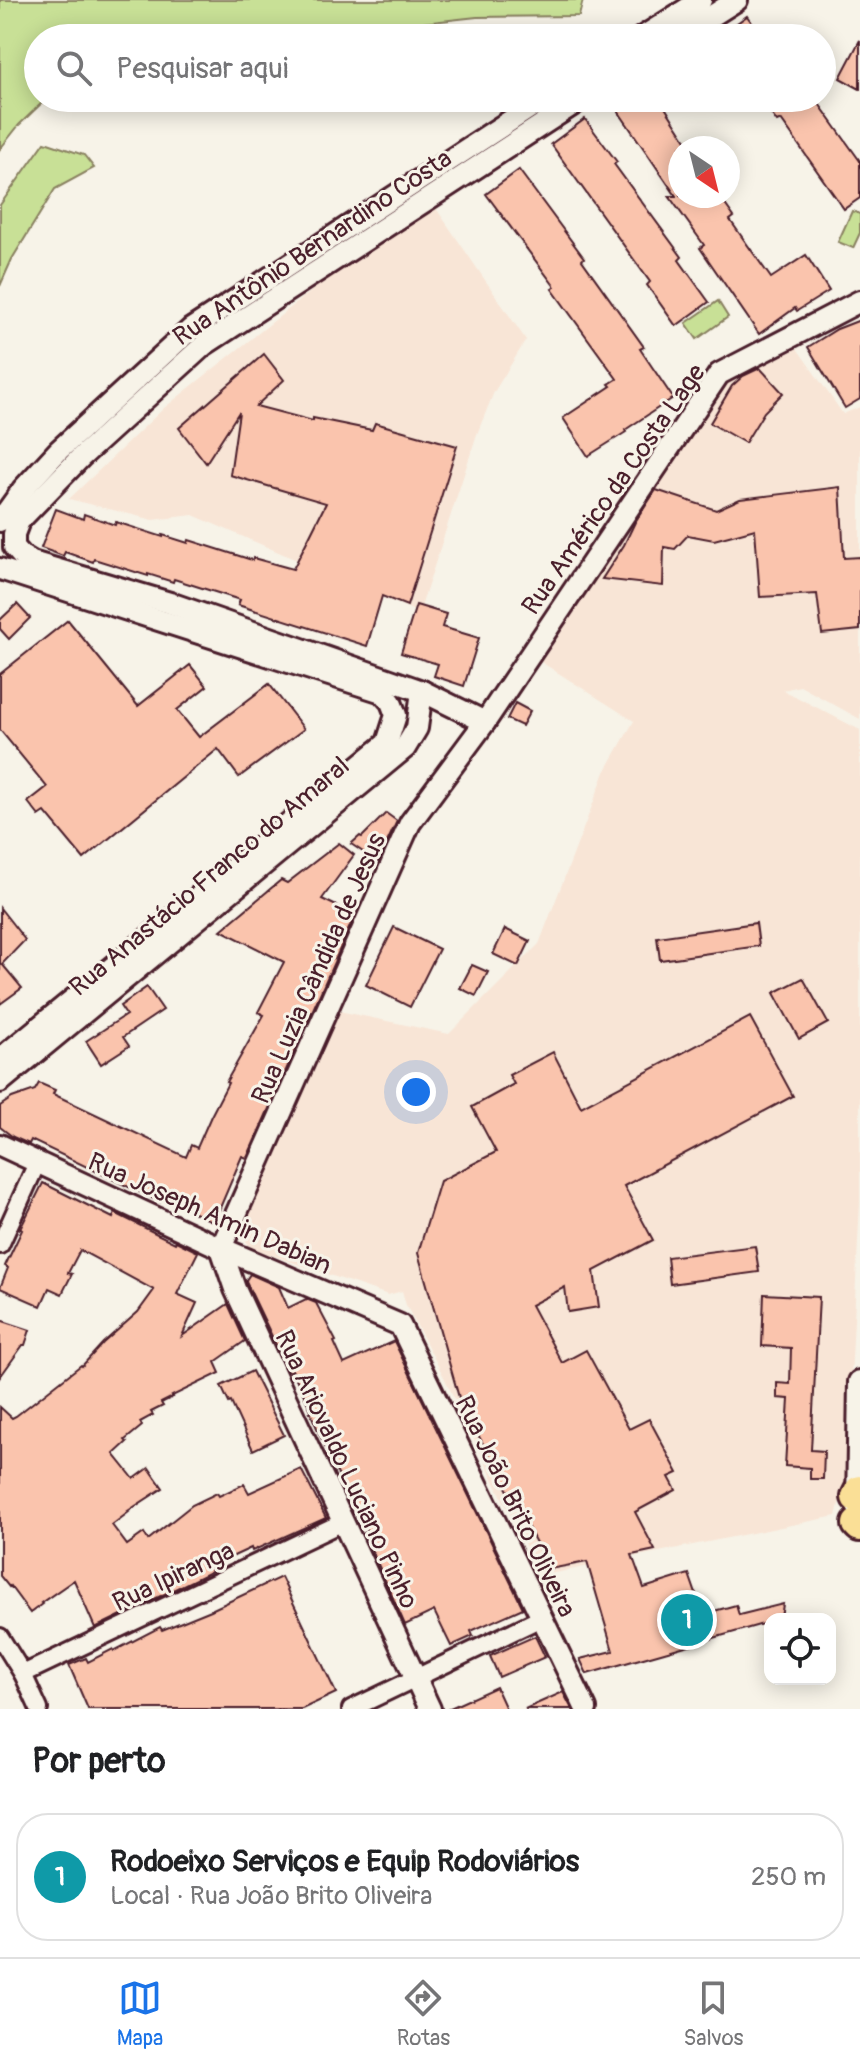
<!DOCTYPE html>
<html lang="pt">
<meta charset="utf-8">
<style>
:root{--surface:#fff;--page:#f2f2f2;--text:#202124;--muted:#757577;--line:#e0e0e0;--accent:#1a73e8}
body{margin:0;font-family:Pangolin,sans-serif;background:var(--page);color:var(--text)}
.controls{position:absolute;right:24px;bottom:24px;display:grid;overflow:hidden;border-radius:16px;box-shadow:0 4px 20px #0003}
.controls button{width:72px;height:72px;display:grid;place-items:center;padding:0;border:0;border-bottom:2px solid var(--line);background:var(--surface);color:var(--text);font:40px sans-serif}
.compass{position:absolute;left:668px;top:136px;width:72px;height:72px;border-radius:50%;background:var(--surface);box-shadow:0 4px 20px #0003;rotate:145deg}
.you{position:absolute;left:416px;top:1092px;width:28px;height:28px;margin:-20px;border:6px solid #fff;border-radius:50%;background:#1a73e8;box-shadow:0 0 0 12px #1a73e833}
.badge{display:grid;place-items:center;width:52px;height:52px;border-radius:50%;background:var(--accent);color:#fff;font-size:26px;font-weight:700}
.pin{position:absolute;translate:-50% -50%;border:4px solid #fff;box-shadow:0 2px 8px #0006}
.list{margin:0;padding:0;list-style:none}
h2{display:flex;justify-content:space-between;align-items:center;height:104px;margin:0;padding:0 32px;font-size:34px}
h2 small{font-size:26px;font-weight:400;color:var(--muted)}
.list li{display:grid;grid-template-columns:52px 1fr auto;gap:24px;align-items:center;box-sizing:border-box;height:128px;margin:0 16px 16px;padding:0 16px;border:2px solid var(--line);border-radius:32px}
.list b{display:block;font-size:30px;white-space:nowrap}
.list p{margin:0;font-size:26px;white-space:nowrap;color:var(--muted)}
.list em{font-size:26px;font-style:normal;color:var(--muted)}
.icon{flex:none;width:44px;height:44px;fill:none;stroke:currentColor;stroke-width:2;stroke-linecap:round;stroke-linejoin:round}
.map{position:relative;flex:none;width:860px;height:1709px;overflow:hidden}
.search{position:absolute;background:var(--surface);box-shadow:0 4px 20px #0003;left:24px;right:24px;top:24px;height:88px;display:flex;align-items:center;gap:20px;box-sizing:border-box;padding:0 28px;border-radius:44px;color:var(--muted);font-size:30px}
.sheet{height:248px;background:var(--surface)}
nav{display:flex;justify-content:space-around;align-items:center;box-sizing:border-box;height:112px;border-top:2px solid var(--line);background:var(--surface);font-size:22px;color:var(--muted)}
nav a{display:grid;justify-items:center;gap:4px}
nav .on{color:var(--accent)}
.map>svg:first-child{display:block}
.built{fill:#f8e5d6}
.green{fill:#c8e096;stroke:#898060;stroke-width:2}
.building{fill:#fac4ad;stroke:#4a1f2b;stroke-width:2}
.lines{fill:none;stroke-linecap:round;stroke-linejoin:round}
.minor-casing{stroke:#4a1f2b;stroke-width:22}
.tertiary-casing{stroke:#4a1f2b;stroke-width:26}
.secondary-casing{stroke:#4a1f2b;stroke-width:28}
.motorway-casing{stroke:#4a1f2b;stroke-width:36}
.minor{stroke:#f7f3e8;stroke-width:16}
.tertiary{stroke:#f7f3e8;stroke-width:20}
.secondary{stroke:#f7f3e8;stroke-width:22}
.motorway{stroke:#fadf96;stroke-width:30}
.labels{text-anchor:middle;stroke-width:6;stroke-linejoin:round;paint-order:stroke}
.street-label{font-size:26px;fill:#4a1f2b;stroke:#f7f3e8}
</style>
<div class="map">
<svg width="860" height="1709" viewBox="0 0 860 1709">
<rect width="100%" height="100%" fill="#f7f3e8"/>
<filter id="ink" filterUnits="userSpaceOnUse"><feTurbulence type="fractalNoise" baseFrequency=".0125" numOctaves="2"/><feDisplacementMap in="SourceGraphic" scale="16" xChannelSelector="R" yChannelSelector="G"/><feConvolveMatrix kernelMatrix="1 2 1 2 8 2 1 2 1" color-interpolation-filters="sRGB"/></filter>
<g filter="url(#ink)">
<g class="built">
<path d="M429,198L526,340L494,392L477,434L419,613L193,515L153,520L69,499L164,408Z"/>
<path d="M789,337L843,414L860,407V719L800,686L783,690L860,730V1202L846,1476L836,1516L540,1576L444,1377L406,1305L402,1291L388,1295L251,1248L241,1234L339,1011L449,1034L539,944L605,772L634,721L541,662L728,381Z"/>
</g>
<g class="green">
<path d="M0,0H583L579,16L477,17L287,38H38V98H47L19,125L0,149Z"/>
<path d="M45,142L84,155L94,168L55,189L12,259L0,286V205Z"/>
<path d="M852,211L860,214V233L853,248L838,242Z"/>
<path d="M718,301L728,317L697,339L686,323Z"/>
</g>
<g class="building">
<path d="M747,16L763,38H716Z"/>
<path d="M860,40V89L840,78Z"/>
<path d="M623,98H659L691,148H680V196H719L734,217L730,220L771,278L806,255L829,291L797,311L795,308L759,334L700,248L704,245L669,196H676L614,105Z"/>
<path d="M760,98H810L813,103L817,101L860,161V198L844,209L781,120L777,122Z"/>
<path d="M585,119L617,162L614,164L682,257L679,260L709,302L676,326L647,285L650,282L551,144Z"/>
<path d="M519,170L584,258L582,260L644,347L640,349L673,398L625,430L626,432L588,456L563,418L611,386L609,384L617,379L552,289L555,287L486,194Z"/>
<path d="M860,320V399L845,408L808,347L837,329Z"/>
<path d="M264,354L284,380L256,406L313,421V418L372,430L375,423L457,446L407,606L382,596L367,646L238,605L240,600L199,587L174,579L173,582L148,574V576L94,559L93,562L65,552L63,556L41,548L56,509L83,519L84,514L115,525L116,522L163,537V535L188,543L189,540L252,560L253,558L293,569L326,503L230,475L239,412L206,463L179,428Z"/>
<path d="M760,368L783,393L764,412L745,443L710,423L732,386L743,376Z"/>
<path d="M840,487L844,558L860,557V630L822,634L817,594L760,597L755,529L714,540L688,535L675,549L664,547L663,586L602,579L624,545L635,522L656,490L716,510L740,499Z"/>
<path d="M17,604L30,618L9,639L0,629V620Z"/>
<path d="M416,605L446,614L442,627L479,638L464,686L434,676L438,664L401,653Z"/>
<path d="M68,620L138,706L190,665L207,686L177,710L199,737L269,684L304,729L239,777L218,749L84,859L45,812L39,816L28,802L47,787L0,730V674Z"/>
<path d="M515,703L530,711L522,726L507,719Z"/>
<path d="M386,813L397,821L378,862L351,844L360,836L362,837Z"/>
<path d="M339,843L354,855L322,899L355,915L247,1158L242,1156L214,1222L162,1198L160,1202L31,1140L29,1144L13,1137L0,1127V1106L12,1098L35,1090L39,1083L55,1090L53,1094L186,1157L191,1145L197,1148L211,1116L228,1083L226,1082L264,1015L258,1012L284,962L221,930L281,880L287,883Z"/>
<path d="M0,908L25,940L2,964L22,988L0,1004Z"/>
<path d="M756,923L759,946L660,960L657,937Z"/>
<path d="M394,927L439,949L410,1007L366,985Z"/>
<path d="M505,929L530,941L518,966L493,954Z"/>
<path d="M472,965L488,972L476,996L460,988Z"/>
<path d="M803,978L828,1023L799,1039L774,993Z"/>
<path d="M147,987L163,1010L123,1037L129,1046L101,1064L86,1041L126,1015L120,1006Z"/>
<path d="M750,1017L793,1096L624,1186L653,1240L594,1271L599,1307L568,1312L565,1287L531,1305L562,1363L586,1350L629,1429L649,1419L678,1473L669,1477L676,1490L635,1512L655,1550L632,1555L644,1588L689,1574L703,1614L736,1605L739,1615L783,1604L781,1618L770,1619V1622L587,1674L580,1659L613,1651L587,1562L550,1569L460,1401L418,1253L440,1181L496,1152L472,1107L514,1084L509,1075L553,1052L581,1107Z"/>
<path d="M43,1183L113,1218L115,1213L175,1243L176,1241L198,1252L177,1294L197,1303L182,1336L228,1304L245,1341L215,1362L220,1373L172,1396L173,1397L161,1403L163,1406L151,1412L153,1415L140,1422L142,1426L125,1440L127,1442L114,1454L134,1479L149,1468L163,1488L128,1511L129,1512L112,1525L127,1545L144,1533L148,1540L192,1505L217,1493L219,1496L244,1484L249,1493L301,1469L326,1518L252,1551L251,1548L210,1567L212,1571L95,1628L74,1580L41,1603L42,1604L30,1613L10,1586L9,1587L0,1576V1407L12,1418L16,1416L81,1365L82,1366L103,1343L138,1312L154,1290L80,1250L68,1273L72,1274L62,1294L49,1288L41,1306L0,1288L8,1268L5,1266L22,1230L20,1229Z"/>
<path d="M755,1246L759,1272L670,1284L667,1257Z"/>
<path d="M250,1274L279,1287L288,1308L306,1299L316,1303L336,1341L334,1342L344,1364L394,1341L523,1608L471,1631L473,1636L451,1646L434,1611L405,1625L364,1533L367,1531L334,1467L310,1412H312L292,1370L289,1372L247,1284L246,1280Z"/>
<path d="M764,1294L819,1297L811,1450L824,1451L823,1479H810V1468L785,1466L789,1399L777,1398V1383L790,1384L791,1348L762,1346Z"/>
<path d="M0,1320L30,1330L25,1345H23L0,1377Z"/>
<path d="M252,1371L284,1435L253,1450L231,1402L229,1403L221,1386Z"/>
<path d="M281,1577L336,1693L302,1709H88L69,1665L86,1658L88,1662L113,1649L114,1651L160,1627L162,1630L211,1610Z"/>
<path d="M535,1636L545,1657L499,1677L490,1656Z"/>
<path d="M496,1687L506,1709H448Z"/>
<path d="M563,1692L572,1709H525Z"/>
</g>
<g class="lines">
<g class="minor-casing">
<g id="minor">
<path d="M0,1245L37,1163"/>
<path d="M0,1637L23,1674L39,1709"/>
<path d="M23,1674L343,1522"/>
<path d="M351,1709L541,1618"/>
</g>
</g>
<g class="tertiary-casing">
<g id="tertiary">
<path d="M641,38L701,0"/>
<path d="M677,38L737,0"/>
<path d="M0,521L23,489L59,450L191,329L545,98"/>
<path d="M0,569L382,692L391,702L396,715L387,743L0,1059"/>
<path d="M485,722L422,691L170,603L32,562L22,556L14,547V534L19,521L81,457L204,345L583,98"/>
<path d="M0,1082L405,748L417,728L422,691"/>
<path d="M0,1145L221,1248L400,1325L586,1709"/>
<path d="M430,1709L235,1289L221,1248L410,823L485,722L719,374L860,301"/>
</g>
</g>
<g class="secondary-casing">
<path id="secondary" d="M858,1505L860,1382"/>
</g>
<g class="motorway-casing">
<g id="motorway">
<path d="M857,1497L860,1491"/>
<path d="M858,1524L860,1526"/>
</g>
</g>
<use href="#minor" class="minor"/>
<use href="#tertiary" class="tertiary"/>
<use href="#secondary" class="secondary"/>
<use href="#motorway" class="motorway"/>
</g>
</g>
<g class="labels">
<g class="street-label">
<text transform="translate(312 247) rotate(-34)" y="9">Rua Antônio Bernardino Costa</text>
<text transform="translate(613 489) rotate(-55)" y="9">Rua Américo da Costa Lage</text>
<text transform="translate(209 876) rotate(-40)" y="9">Rua Anastácio Franco do Amaral</text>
<text transform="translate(318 968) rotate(-66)" y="9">Rua Luzia Cândida de Jesus</text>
<text transform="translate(210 1213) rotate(24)" y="9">Rua Joseph Amin Dabian</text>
<text transform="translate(347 1469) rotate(65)" y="9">Rua Ariovaldo Luciano Pinho</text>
<text transform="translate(516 1506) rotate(64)" y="9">Rua João Brito Oliveira</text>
<text transform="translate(173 1576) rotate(-25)" y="9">Rua Ipiranga</text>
</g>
</g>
</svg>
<div class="controls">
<button><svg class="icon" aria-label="locate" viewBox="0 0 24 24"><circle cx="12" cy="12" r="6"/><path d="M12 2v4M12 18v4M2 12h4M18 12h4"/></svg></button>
</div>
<svg class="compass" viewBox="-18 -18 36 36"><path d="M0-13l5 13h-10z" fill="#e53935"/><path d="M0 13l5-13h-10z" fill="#757577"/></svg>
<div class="you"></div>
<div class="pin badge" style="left:687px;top:1620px;background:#0f9aa8">1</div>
<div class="search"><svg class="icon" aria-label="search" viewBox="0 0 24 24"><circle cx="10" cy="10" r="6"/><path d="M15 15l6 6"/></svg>Pesquisar aqui</div>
</div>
<section class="sheet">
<h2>Por perto<small></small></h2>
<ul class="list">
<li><span class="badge" style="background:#0f9aa8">1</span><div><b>Rodoeixo Serviços e Equip Rodoviários</b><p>Local · Rua João Brito Oliveira</p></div><em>250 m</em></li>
</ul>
</section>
<nav>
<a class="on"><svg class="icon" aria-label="map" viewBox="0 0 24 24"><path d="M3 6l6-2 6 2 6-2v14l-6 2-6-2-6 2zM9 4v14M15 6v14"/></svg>Mapa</a>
<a><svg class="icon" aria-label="directions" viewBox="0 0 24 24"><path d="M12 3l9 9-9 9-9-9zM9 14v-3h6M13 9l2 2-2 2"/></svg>Rotas</a>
<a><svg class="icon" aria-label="saved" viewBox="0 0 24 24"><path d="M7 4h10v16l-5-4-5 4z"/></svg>Salvos</a>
</nav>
